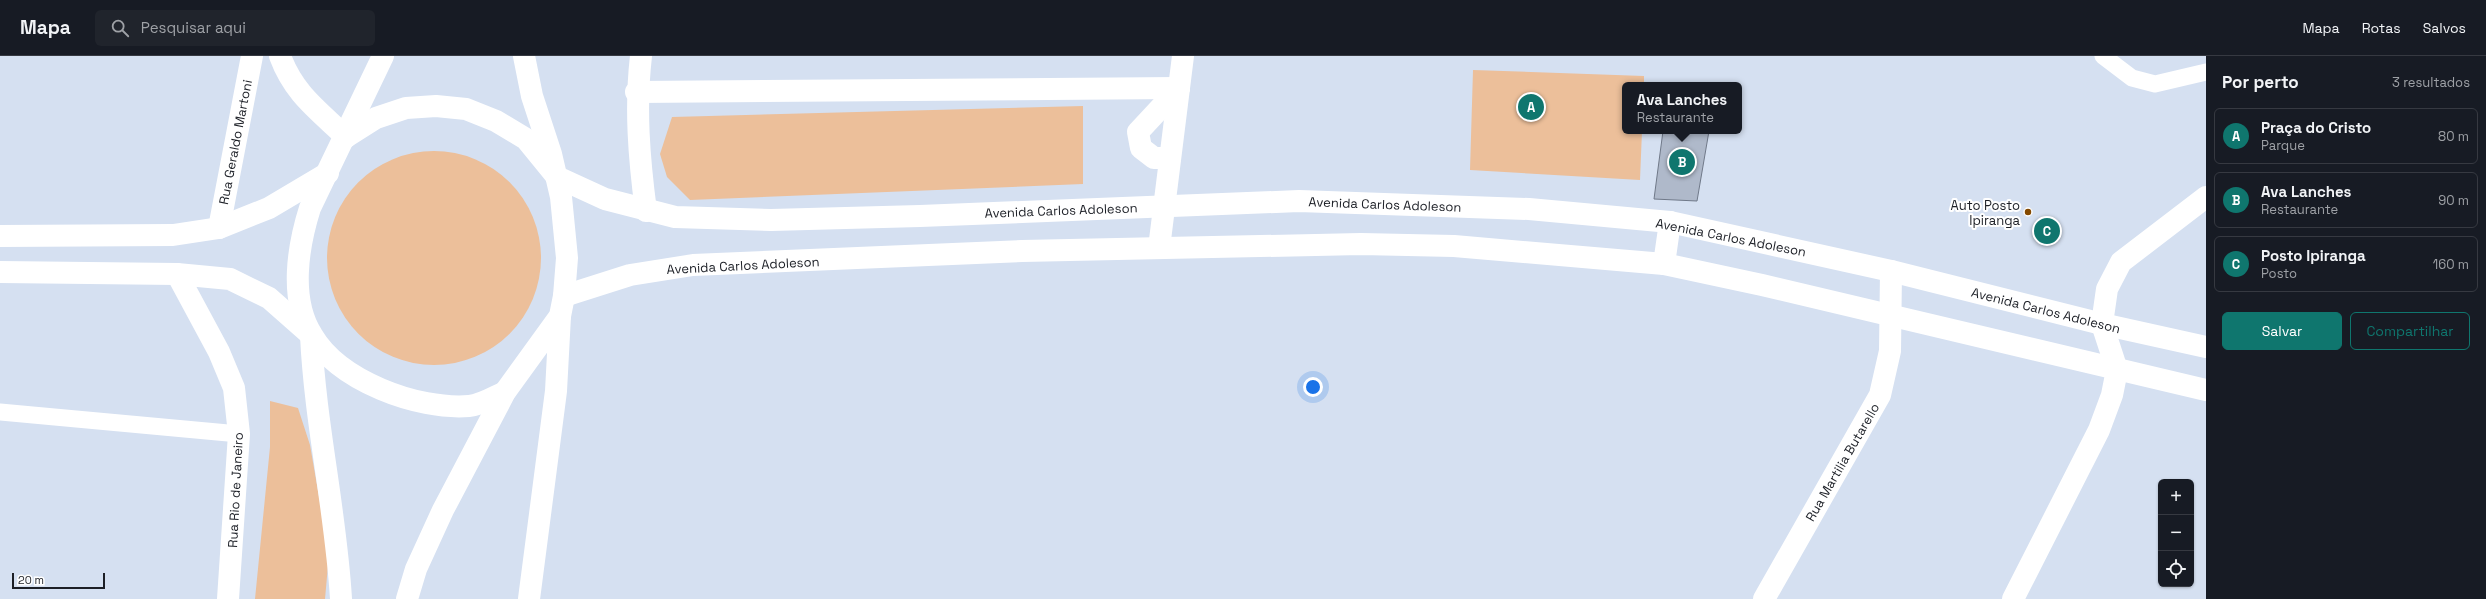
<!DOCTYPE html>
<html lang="pt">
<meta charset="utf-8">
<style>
:root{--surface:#171b24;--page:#20242c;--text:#f1f3f6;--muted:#9ea1a6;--line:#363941;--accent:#0f766e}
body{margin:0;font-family:"Space Grotesk",sans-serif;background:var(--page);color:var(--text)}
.controls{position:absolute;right:12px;bottom:12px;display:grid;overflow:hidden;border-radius:6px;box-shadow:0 1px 3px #0004}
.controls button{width:36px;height:36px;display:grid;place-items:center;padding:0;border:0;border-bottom:1px solid var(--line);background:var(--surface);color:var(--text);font:20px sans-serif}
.scale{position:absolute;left:12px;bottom:10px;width:93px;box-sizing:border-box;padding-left:4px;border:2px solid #1c1f26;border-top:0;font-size:11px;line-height:14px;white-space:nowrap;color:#1c1f26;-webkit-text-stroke:3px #fff;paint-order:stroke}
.you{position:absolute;left:1313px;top:331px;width:14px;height:14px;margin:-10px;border:3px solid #fff;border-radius:50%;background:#1a73e8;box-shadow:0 0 0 6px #1a73e833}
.badge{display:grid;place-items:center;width:26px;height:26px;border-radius:50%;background:var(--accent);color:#fff;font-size:13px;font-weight:700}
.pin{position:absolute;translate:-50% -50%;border:2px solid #fff;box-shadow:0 1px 4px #0006}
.popup{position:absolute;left:1622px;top:26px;width:120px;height:52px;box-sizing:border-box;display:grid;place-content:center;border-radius:6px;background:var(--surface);filter:drop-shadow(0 1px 3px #0005);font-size:13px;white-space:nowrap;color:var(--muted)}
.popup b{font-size:15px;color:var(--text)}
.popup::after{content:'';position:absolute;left:50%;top:100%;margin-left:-8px;border:8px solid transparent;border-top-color:var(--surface)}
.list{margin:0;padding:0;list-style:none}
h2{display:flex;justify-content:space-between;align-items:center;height:52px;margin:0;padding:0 16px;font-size:17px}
h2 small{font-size:13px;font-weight:400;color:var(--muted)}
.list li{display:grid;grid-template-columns:26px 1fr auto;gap:12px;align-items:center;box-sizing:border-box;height:56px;margin:0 8px 8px;padding:0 8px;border:1px solid var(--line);border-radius:6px}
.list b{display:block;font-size:15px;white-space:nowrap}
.list p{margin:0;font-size:13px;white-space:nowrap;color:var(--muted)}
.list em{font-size:13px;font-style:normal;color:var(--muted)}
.actions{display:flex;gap:8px;padding:12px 16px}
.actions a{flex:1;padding:9px 0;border:1px solid var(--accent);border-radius:6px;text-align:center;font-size:14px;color:var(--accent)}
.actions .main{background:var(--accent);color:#fff}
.icon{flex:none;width:22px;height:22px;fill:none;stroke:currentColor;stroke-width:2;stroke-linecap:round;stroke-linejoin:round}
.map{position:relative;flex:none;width:2206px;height:543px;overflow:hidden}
header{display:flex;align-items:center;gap:24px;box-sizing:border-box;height:56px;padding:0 20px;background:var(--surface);border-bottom:1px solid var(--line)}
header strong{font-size:19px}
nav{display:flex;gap:22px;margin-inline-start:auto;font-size:14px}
.search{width:280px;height:36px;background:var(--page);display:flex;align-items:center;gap:10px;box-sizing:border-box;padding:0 14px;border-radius:6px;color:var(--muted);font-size:15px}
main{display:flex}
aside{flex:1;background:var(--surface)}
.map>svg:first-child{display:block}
.green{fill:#ecbf9a}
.building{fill:#afb9ca;stroke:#707989}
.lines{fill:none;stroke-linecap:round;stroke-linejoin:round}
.service{stroke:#fff;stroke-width:17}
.minor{stroke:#fff;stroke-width:22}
.tertiary{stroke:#fff;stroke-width:22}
.secondary{stroke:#fff;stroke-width:22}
.poi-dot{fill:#844900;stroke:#fff;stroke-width:1.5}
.labels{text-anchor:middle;stroke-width:4;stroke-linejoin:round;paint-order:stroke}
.street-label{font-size:13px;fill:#1c1f26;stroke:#fff}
.poi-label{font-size:13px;fill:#1c1f26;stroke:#fff;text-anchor:end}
</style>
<header>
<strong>Mapa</strong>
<div class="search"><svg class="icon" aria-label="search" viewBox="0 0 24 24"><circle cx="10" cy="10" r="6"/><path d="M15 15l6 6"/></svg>Pesquisar aqui</div>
<nav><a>Mapa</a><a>Rotas</a><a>Salvos</a></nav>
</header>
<main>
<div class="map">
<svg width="2206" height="543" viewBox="0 0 2206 543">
<rect width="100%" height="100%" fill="#d5e0f1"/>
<g class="green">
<path d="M1473,14L1644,20V29H1625V75H1642L1640,124L1470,114Z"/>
<path d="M1083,50V128L690,144L667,121L660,98L672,61Z"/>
<circle cx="434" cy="202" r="107"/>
<path d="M270,345L298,352L310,389L329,498L325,543H255L270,391Z"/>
</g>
<path class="building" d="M1663,75H1709L1697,145L1654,143Z"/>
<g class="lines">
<g class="service">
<path d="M2103,0L2132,22L2155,28L2206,16"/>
<path d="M0,356L239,378"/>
</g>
<g class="minor">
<path d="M280,0C294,38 318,54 346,81"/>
<path d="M641,0C635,52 639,102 646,155"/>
<path d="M636,36L1179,32"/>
<path d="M1170,102H1154L1141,92L1138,76L1179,32"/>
<path d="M219,172L252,0"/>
<path d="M1159,192L1183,0"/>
<path d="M177,218L219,296L234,332L239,378L228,543"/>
<path d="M529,543L556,335L560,260"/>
<path d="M1764,543L1880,339L1890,295L1891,215"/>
<path d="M2013,543L2099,374L2112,339L2117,314L2102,268L2107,233L2121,206L2206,141"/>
</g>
<g class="tertiary">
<path d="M0,180L173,179L219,172L269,152L328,117"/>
<path d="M0,216L177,218L230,223L269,242L311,279"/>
</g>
<g class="secondary">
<path d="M383,0L310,152C298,190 289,243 312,279C339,325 417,354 469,350C481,349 494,341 505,336"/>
<path d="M346,81L376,62L406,52L436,50L466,53L496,65L526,83L557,121L605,143L675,161L771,164L920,160L1299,145L1529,153L1670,166L1891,215L2102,268L2206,291"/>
<path d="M1664,208L1670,166"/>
<path d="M564,240L630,219L693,209L1022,195L1361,188L1454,190L1664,208L1762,229L2206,334"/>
<path d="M311,279C315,368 336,455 341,543"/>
<path d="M407,543L416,513L443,454L505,336L560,260L564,240L567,202L561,141L551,98L532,40L524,0"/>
</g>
</g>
<circle class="poi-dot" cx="2028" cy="156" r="4"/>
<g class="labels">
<g class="street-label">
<text transform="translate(235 86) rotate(-79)" y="5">Rua Geraldo Martoni</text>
<text transform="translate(1385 148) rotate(2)" y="5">Avenida Carlos Adoleson</text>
<text transform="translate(1061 154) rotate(-2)" y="5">Avenida Carlos Adoleson</text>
<text transform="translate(1731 181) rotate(11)" y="5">Avenida Carlos Adoleson</text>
<text transform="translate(743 209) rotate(-3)" y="5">Avenida Carlos Adoleson</text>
<text transform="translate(2046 254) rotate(14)" y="5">Avenida Carlos Adoleson</text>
<text transform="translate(1842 406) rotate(-60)" y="5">Rua Martilia Butarello</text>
<text transform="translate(235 434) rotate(-87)" y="5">Rua Rio de Janeiro</text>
</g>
<g class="poi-label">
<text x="2020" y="154">Auto Posto<tspan x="2020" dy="15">Ipiranga</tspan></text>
</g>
</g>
</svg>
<div class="controls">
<button>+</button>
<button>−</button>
<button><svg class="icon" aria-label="locate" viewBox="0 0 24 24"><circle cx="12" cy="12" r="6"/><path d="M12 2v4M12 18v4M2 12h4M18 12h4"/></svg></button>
</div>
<div class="scale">20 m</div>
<div class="you"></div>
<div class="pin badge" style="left:1531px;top:51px">A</div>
<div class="pin badge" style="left:1682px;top:106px">B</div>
<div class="popup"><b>Ava Lanches</b>Restaurante</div>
<div class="pin badge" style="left:2047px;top:175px">C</div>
</div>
<aside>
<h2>Por perto<small>3 resultados</small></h2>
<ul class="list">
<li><span class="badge">A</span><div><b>Praça do Cristo</b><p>Parque</p></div><em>80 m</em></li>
<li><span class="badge">B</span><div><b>Ava Lanches</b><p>Restaurante</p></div><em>90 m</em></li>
<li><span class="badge">C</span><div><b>Posto Ipiranga</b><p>Posto</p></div><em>160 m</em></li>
</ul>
<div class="actions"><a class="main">Salvar</a><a>Compartilhar</a></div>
</aside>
</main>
